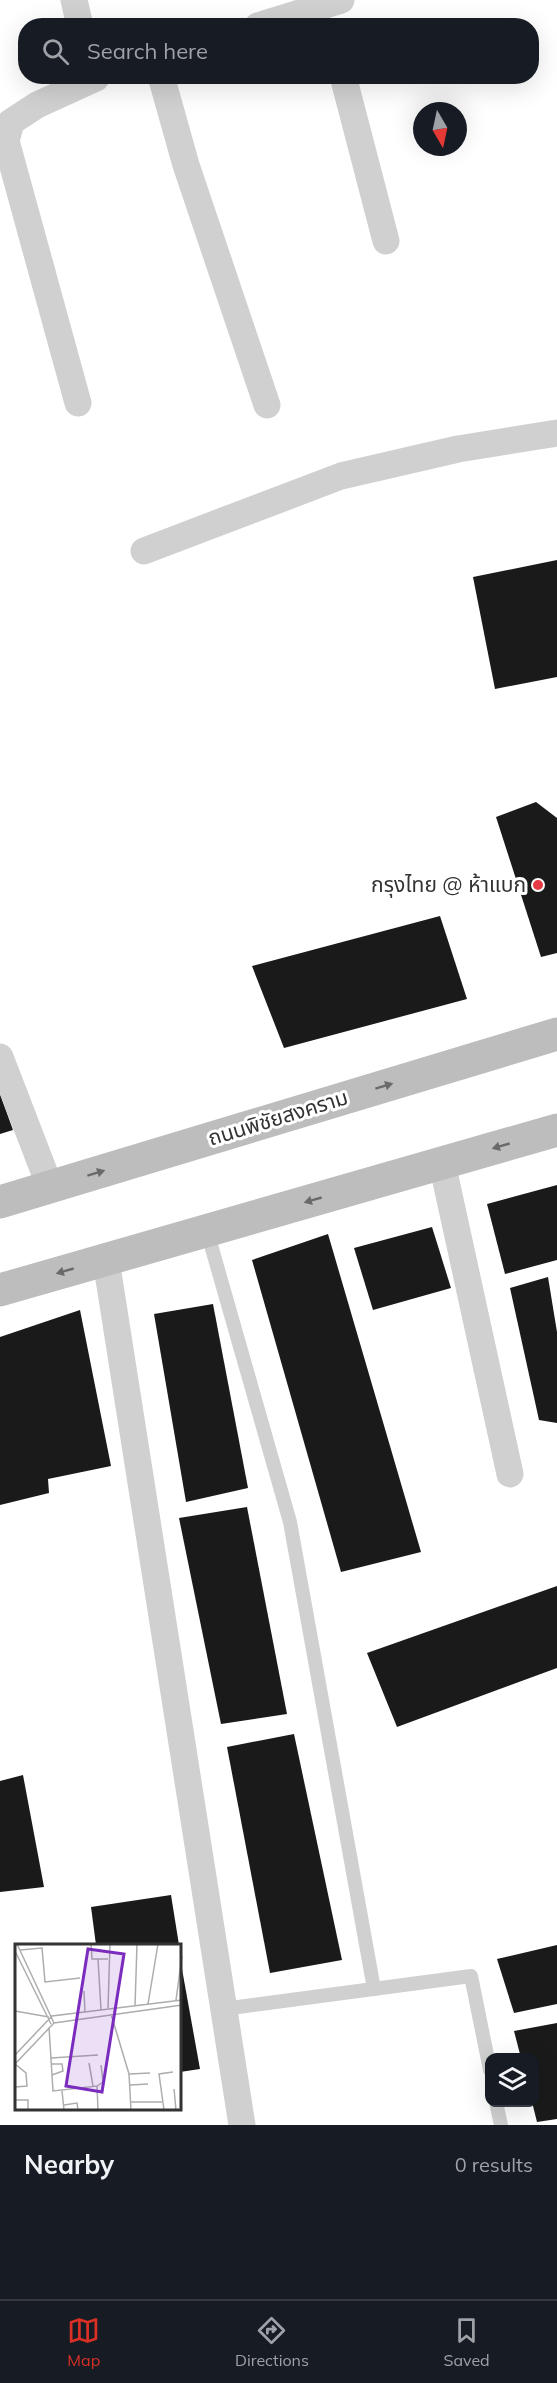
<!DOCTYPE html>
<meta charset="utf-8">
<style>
:root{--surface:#171b24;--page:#242831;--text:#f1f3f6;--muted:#9ea1a6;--line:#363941;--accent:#d93025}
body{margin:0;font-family:Mulish,"Noto Sans Thai",sans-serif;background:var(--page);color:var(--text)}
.controls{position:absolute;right:18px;bottom:18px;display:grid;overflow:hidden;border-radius:12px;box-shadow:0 6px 24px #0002}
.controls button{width:54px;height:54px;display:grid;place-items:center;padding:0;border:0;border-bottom:2px solid var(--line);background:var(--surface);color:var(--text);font:30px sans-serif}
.compass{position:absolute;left:413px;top:102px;width:54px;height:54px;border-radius:50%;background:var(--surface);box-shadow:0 6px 24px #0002;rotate:171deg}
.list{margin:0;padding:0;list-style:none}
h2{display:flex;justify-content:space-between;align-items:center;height:78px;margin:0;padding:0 24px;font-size:26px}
h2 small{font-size:20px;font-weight:400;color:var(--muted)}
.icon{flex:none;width:33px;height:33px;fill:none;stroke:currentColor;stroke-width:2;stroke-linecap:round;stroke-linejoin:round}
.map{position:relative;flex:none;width:557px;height:2125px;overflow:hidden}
.search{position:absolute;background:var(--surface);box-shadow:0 6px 24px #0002;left:18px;right:18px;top:18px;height:66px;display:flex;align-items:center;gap:15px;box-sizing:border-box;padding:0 21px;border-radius:24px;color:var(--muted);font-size:22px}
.sheet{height:174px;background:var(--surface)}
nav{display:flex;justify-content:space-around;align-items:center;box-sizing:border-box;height:84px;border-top:2px solid var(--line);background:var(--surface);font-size:16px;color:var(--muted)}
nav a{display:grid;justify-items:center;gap:3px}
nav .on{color:var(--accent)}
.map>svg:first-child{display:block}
.building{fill:#1a1a1a}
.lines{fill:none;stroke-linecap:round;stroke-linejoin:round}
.service{stroke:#d0d0d0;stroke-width:14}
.minor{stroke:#d0d0d0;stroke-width:27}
.secondary{stroke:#bdbdbd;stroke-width:33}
.oneway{fill:#6a6a6a}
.poi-dot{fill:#e63946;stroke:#fff;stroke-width:2}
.labels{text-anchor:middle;stroke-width:6;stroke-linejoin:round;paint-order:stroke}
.poi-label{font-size:21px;fill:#333;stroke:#fff;text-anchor:end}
.street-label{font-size:21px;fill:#333;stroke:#fff}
.inset-road{fill:none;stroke:#adadad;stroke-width:1.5}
.view{fill:#7b2cbf;fill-opacity:0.15;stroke:#7b2cbf;stroke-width:3}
.inset-edge{fill:none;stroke:#333;stroke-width:3}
</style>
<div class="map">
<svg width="557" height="2125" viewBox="0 0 557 2125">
<rect width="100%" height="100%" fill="#fff"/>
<g class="building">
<path d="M557,560V677L495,689L473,577Z"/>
<path d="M536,802L557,818V953L541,957L496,817Z"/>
<path d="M440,916L467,999L284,1048L252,966Z"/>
<path d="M0,1094L13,1130L0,1134Z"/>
<path d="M557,1185V1260L505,1274L487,1204Z"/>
<path d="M432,1227L451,1288L373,1310L354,1248Z"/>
<path d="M328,1234L421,1552L341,1572L252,1260Z"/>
<path d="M548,1277L557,1332V1423L539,1420L510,1288Z"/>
<path d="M213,1304L248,1488L186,1502L154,1314Z"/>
<path d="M80,1310L111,1466L48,1479L49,1493L0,1505V1337Z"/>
<path d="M247,1507L287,1714L221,1724L179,1518Z"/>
<path d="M557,1586V1668L397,1727L367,1653Z"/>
<path d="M294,1734L342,1960L270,1973L227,1747Z"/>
<path d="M23,1775L44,1887L0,1892V1781Z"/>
<path d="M171,1895L179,1945H96L91,1907Z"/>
<path d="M557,1945V2004L514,2013L497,1959Z"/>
<path d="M180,1958L200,2069L180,2072Z"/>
<path d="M557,2023V2119L537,2122L532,2102H534V2058H521L514,2031Z"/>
</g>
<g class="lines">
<g class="service">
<path d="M207,1231L290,1522L374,1989"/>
<path d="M223,2009L471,1976L490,2070"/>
<path d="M496,2102L501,2125"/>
</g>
<g class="minor">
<path d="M74,0L80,26"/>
<path d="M258,26L341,0"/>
<path d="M161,76L186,165L267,405"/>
<path d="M343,76L386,241"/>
<path d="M78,403L6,141L11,122L37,105L96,78"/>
<path d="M144,551L341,476L458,449L557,433"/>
<path d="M0,1057L50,1187"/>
<path d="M442,1163L510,1474"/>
<path d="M106,1260L242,2125"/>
</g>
<g class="secondary">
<path d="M0,1202L557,1034"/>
<path d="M0,1290L557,1130"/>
</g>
</g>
<defs><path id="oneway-solid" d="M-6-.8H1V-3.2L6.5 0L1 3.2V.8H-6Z" transform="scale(1.5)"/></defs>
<g class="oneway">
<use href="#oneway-solid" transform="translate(384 1086) rotate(-17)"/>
<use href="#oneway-solid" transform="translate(501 1146) rotate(164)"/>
<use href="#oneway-solid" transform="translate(96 1173) rotate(-17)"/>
<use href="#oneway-solid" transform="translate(313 1200) rotate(164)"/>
<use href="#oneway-solid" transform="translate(65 1271) rotate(164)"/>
</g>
<circle class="poi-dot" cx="538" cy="885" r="6"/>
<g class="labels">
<g class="poi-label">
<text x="526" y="892">กรุงไทย @ ห้าแบก</text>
</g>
<g class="street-label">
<text transform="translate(278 1118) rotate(-17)" y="7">ถนนพิชัยสงคราม</text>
</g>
</g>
<g transform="translate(15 1944)">
<rect width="166" height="166" fill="#fff"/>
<path class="inset-road" d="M2,0L39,79M76,0L77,15H93M5,6L27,4L30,38L65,34M0,7L36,80M83,15L86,66M69,47L70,68M161,56L167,12M133,60L143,0M120,62L122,0M93,64L95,0M0,67L34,73M96,70L114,130L116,166M34,83L38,147L82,142L83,166M0,111L37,72L167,56M36,114L83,111M74,119L78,142M0,120L39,79L167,61M36,120H47L48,127L37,131M114,130L135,129M115,141L133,140M82,142L88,138L86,121M0,143L12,142L11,129L0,120M159,145L161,166M47,147L49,166M116,158H147M49,161L62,159L63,166M0,164V156H13V166M149,166L144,130L158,128"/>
<path class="view" d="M73,5L109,10L87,148L51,142Z"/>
<rect width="166" height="166" class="inset-edge"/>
</g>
</svg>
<div class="controls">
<button><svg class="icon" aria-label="layers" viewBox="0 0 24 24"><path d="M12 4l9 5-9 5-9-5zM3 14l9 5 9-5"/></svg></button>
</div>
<svg class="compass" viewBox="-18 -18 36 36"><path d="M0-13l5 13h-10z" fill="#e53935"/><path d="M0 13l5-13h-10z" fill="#9ea1a6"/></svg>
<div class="search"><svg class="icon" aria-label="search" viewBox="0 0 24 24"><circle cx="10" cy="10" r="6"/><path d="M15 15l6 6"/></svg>Search here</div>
</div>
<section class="sheet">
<h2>Nearby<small>0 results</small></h2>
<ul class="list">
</ul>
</section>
<nav>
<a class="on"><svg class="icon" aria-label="map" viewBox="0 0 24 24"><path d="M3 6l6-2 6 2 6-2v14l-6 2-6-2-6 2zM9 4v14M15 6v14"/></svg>Map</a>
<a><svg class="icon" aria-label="directions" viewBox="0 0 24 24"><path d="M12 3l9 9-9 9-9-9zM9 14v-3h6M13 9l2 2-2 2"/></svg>Directions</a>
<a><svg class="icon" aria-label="saved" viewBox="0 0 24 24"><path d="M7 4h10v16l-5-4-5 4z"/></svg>Saved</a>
</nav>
